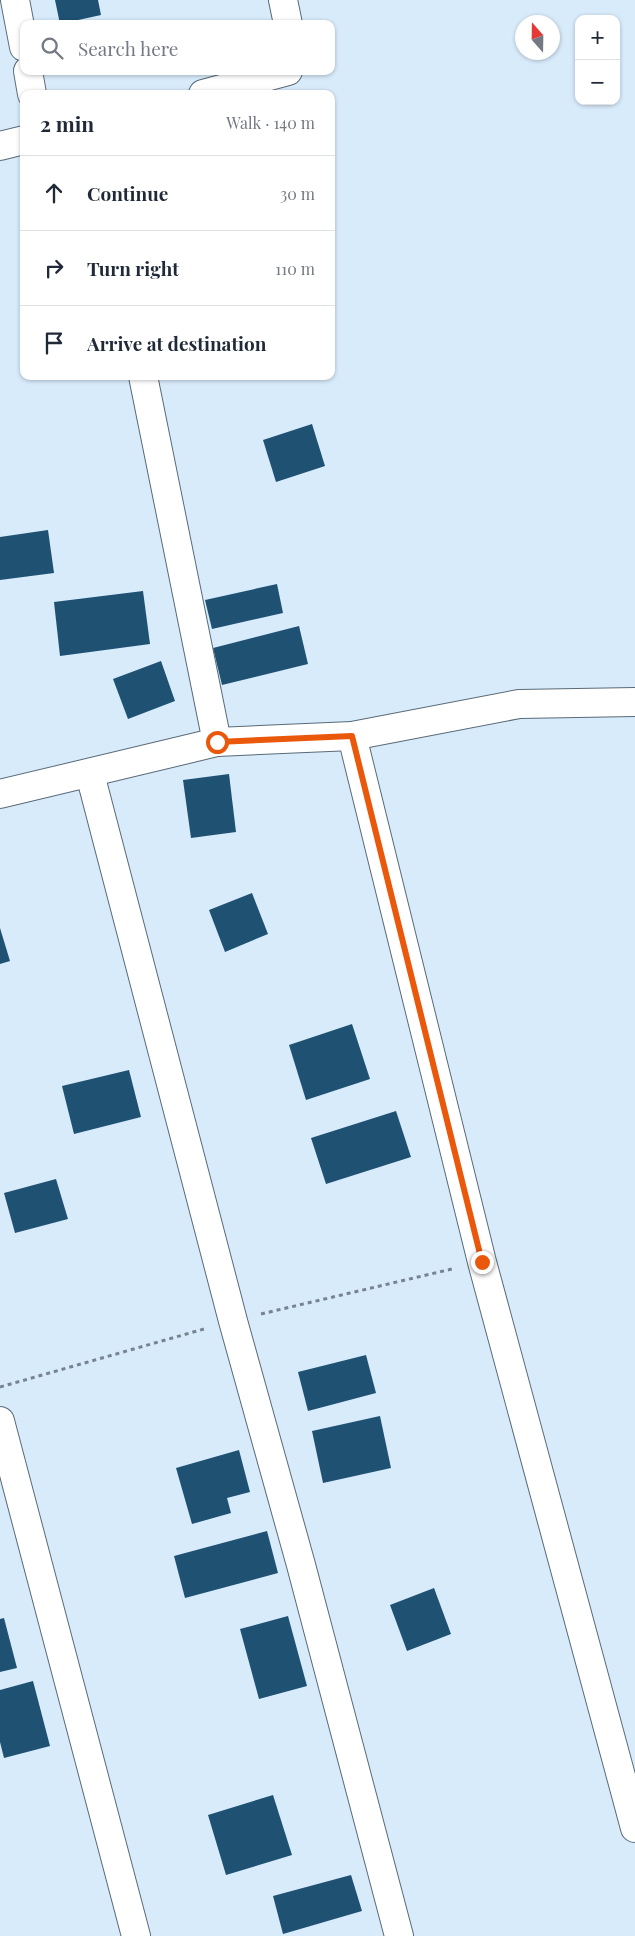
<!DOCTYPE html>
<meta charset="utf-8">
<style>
:root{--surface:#fff;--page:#f6f6f7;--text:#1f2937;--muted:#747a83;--line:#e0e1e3}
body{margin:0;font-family:"Playfair Display",serif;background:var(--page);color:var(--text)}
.controls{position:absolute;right:15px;top:15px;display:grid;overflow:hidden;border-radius:10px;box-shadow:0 1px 4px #0004}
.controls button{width:45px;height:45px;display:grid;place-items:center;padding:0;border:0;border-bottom:1px solid var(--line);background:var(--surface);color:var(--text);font:25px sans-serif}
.compass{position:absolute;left:515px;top:15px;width:45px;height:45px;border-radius:50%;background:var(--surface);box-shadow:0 1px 4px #0004;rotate:340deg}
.stop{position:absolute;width:15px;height:15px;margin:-11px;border:4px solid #ea580c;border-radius:50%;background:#fff}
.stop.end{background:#ea580c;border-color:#fff;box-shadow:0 1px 5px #0008}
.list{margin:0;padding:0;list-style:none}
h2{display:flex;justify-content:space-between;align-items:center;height:65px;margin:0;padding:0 20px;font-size:21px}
h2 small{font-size:16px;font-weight:400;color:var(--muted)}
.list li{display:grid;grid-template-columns:32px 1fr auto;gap:15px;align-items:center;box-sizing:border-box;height:75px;padding:0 20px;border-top:1px solid var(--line)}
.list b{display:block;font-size:19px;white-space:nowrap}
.list em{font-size:16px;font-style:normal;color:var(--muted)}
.icon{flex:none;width:28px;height:28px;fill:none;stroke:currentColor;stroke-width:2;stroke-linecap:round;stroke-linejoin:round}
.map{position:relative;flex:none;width:635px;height:1936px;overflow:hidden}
.search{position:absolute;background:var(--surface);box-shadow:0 1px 4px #0004;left:20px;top:20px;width:315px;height:55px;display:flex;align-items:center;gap:12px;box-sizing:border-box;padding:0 18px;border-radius:10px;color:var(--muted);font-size:19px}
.panel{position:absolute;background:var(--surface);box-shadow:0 1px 4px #0004;left:20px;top:90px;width:315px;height:290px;border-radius:10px}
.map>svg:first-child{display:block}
.building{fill:#1f5173}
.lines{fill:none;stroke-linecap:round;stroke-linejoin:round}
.minor-casing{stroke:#596a77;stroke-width:30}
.path{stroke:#77848f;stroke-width:3;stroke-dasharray:4 4;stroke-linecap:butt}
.minor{stroke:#fff;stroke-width:28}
.route{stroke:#ea580c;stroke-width:6}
</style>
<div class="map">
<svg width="635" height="1936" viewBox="0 0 635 1936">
<rect width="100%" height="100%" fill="#d8ebfb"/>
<g class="building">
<path d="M55,0H98L101,15L60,24Z"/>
<path d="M312,424L325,466L276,482L263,440Z"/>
<path d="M48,530L54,573L0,580V537Z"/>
<path d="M277,584L283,613L212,629L205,600Z"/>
<path d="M143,591L150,644L60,656L54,602Z"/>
<path d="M299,626L308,664L222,685L213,648Z"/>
<path d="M161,661L175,701L128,719L113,679Z"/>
<path d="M229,774L236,832L191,838L183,780Z"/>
<path d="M252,893L268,934L225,952L209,910Z"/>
<path d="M0,928L10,961L0,964Z"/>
<path d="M352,1024L370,1079L306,1100L289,1045Z"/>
<path d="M129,1070L141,1117L74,1134L62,1086Z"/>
<path d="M396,1111L411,1157L326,1184L311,1138Z"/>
<path d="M56,1179L68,1219L15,1233L4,1193Z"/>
<path d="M366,1355L376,1393L308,1411L298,1372Z"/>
<path d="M380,1416L391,1468L323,1483L312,1431Z"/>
<path d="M239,1450L250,1492L227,1498L231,1513L192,1524L176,1468Z"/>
<path d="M267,1531L278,1573L185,1598L174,1556Z"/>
<path d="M434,1588L451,1634L407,1651L390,1605Z"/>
<path d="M288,1616L307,1686L259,1699L240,1629Z"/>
<path d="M4,1618L17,1668L0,1672V1619Z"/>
<path d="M33,1681L50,1746L4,1758L0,1742V1690Z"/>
<path d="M273,1795L292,1855L226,1875L208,1815Z"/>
<path d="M351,1875L362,1911L283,1934L273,1896Z"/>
</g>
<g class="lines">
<g class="minor-casing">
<g id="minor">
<path d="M15,0L24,47"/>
<path d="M283,0L288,24"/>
<path d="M28,71L32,94"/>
<path d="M203,94L288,71"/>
<path d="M0,146L24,140"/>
<path d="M143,376L217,742"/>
<path d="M352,736L482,1262L635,1828"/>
<path d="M90,774L233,1321L301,1565L399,1936"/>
<path d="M0,794L217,742L352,736L519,704L635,702"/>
<path d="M0,1421L136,1936"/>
</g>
</g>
<g class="path">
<path d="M261,1314L452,1269"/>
<path d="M0,1387L204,1329"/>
</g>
<use href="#minor" class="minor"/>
</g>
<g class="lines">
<path class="route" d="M217,742L352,736L482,1262"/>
</g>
</svg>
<div class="controls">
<button>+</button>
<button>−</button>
</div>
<svg class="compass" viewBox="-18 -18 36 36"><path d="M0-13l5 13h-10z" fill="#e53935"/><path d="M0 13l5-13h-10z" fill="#747a83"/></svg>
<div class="stop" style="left:217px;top:742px"></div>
<div class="stop end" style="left:482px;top:1262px"></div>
<div class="search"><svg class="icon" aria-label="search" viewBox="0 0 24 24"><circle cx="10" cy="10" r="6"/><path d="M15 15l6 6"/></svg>Search here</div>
<section class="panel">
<h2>2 min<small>Walk · 140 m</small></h2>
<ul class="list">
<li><svg class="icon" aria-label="ahead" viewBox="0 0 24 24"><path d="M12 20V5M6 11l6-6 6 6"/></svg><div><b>Continue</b></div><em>30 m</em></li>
<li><svg class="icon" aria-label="right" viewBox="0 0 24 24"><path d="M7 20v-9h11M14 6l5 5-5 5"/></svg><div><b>Turn right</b></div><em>110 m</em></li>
<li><svg class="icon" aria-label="arrive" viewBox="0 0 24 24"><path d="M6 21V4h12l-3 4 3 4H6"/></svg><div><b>Arrive at destination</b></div></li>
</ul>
</section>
</div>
